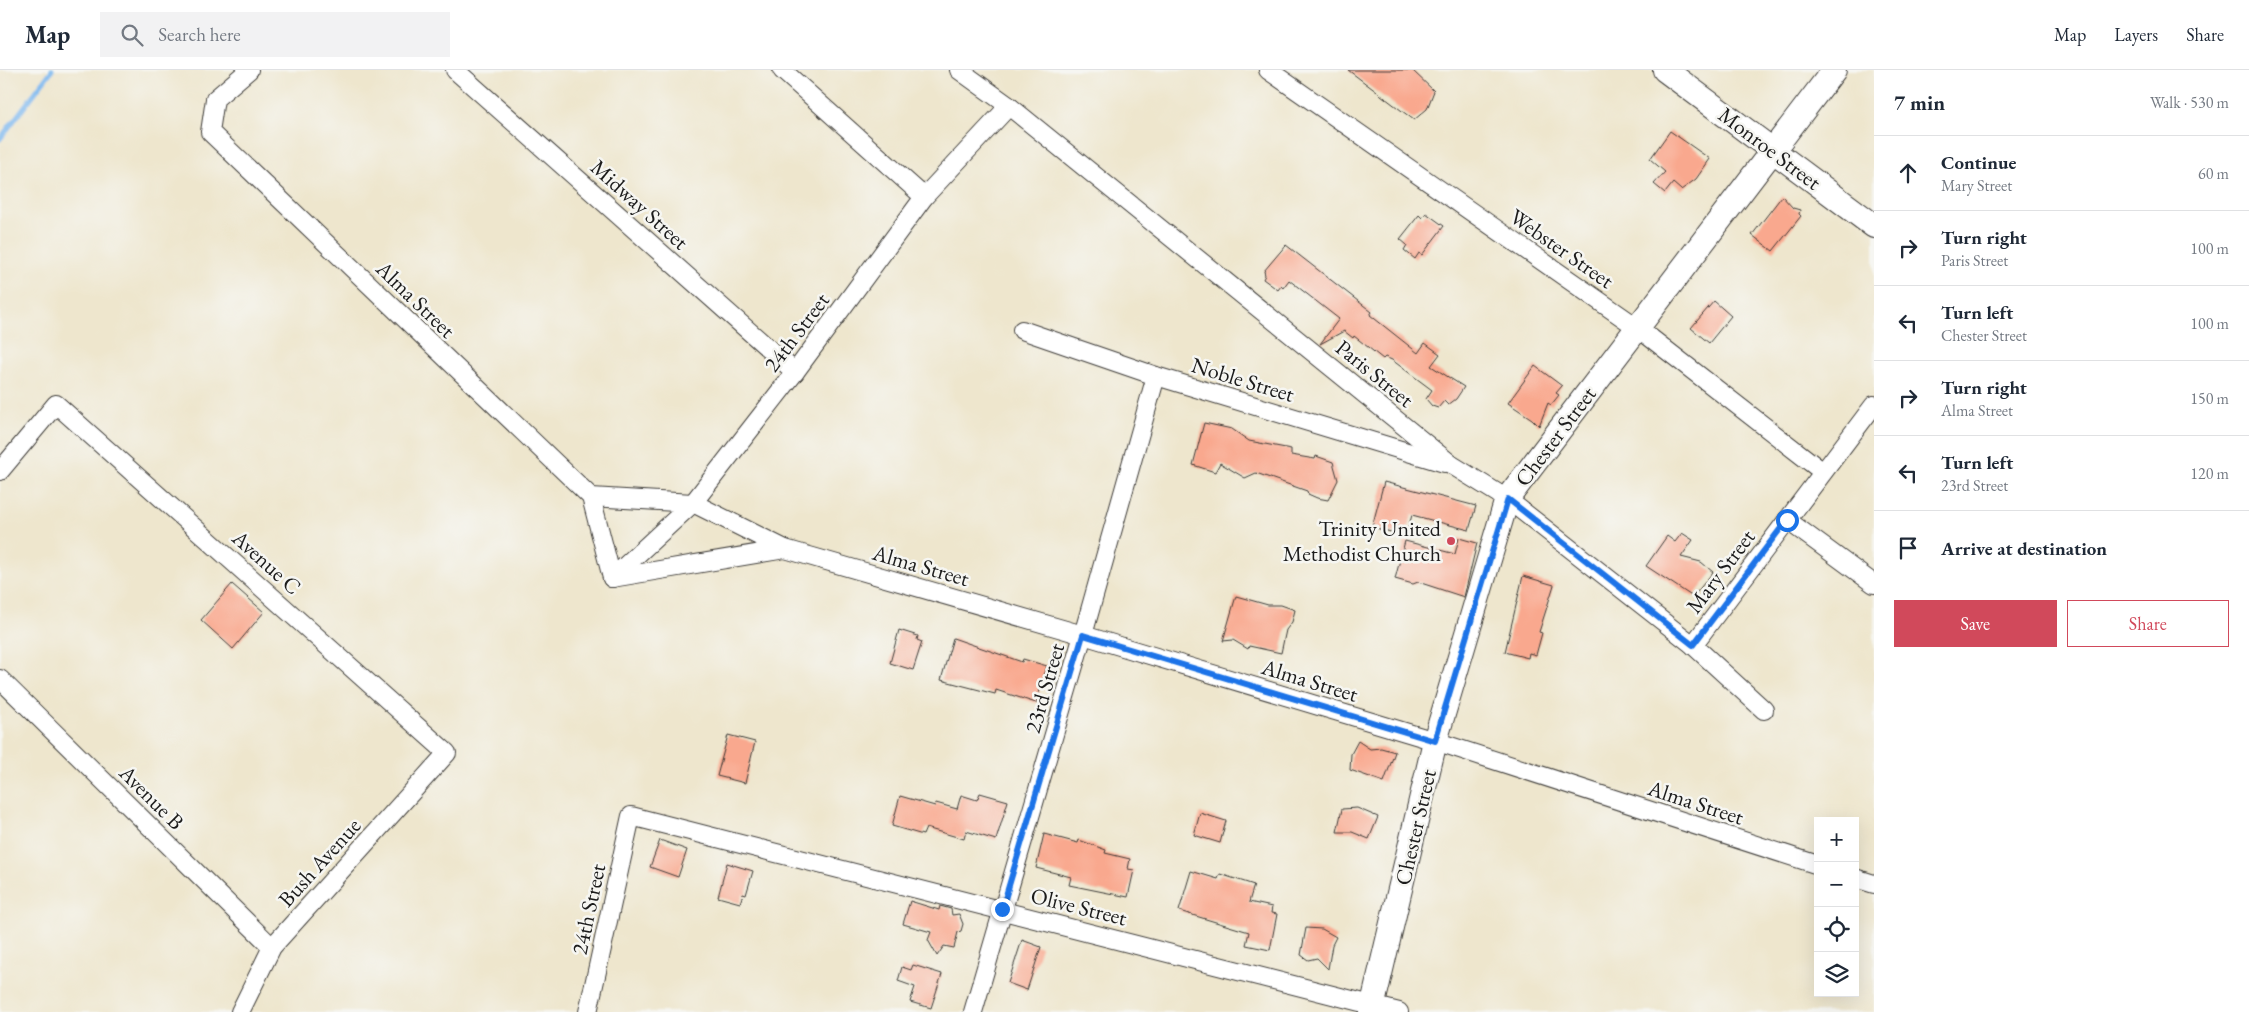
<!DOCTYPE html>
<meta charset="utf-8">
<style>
:root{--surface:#fff;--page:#f2f2f3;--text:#1f2937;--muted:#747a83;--line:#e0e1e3;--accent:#d1495b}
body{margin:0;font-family:"EB Garamond",serif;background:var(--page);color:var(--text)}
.controls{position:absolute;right:15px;bottom:15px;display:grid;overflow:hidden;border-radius:0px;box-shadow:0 5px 20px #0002}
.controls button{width:45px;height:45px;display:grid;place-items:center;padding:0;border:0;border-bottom:1px solid var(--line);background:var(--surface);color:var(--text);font:25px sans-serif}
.stop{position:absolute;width:15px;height:15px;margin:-11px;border:4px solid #1a73e8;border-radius:50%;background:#fff}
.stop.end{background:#1a73e8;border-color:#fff;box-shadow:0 1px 5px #0008}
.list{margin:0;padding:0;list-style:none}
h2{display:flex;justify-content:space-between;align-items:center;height:65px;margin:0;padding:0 20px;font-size:21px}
h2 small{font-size:16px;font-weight:400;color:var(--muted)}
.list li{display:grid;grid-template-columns:32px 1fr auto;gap:15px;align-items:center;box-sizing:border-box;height:75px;padding:0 20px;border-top:1px solid var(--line)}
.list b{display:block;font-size:19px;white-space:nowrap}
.list p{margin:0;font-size:16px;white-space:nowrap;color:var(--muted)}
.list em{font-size:16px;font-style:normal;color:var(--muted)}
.actions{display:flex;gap:10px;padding:15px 20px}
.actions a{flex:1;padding:11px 0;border:1px solid var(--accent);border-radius:0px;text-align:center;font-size:18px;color:var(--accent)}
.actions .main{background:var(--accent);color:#fff}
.icon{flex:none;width:28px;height:28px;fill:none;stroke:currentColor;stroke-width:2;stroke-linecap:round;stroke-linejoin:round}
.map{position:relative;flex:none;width:1874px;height:942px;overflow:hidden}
header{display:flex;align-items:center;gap:30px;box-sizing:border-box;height:70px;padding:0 25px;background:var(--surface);border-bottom:1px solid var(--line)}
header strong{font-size:24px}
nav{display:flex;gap:28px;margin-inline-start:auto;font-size:18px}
.search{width:350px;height:45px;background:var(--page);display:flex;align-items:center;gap:12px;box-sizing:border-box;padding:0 18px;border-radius:0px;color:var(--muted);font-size:19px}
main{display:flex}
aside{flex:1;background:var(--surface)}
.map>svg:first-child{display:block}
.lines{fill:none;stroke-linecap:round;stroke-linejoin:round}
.stream{stroke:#7db8ef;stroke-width:5}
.building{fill:#f9a88e}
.street-casing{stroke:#3c3a37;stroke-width:20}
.secondary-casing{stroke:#3c3a37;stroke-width:26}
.street{stroke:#fff;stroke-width:18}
.secondary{stroke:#fff;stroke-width:24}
.route{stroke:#1a73e8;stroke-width:6}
.poi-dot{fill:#d1495b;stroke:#f6f6f2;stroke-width:2}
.labels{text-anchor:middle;stroke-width:5;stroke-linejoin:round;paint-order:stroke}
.street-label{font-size:22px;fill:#1c1c1c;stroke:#f6f6f2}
.poi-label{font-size:22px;fill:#1c1c1c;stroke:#f6f6f2;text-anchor:end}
</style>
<header>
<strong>Map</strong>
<div class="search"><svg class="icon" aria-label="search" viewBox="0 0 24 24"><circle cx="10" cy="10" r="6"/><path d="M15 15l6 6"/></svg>Search here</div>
<nav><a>Map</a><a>Layers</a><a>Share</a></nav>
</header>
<main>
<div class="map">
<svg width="1874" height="942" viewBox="0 0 1874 942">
<rect width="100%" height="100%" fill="#f6f6f2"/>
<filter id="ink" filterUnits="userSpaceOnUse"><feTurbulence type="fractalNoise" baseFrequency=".02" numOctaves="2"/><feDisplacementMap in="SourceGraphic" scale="10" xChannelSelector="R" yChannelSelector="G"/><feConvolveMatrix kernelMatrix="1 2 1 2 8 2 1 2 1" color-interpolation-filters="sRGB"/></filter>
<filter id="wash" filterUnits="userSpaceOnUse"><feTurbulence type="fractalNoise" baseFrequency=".0096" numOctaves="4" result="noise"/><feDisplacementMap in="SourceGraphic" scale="20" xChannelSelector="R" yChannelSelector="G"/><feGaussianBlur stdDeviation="1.12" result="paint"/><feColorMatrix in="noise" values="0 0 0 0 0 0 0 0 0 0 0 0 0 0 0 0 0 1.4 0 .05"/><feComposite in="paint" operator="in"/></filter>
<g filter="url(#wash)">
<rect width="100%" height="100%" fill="#eee6cd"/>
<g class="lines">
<path class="stream" d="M0,69L52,0"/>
</g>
<g id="blocks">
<g class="building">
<path d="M1348,0H1412L1434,21L1427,39L1414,50Z"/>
<path d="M1670,61L1710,89L1696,109L1681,120L1673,113L1665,123L1654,114L1665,102L1650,89Z"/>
<path d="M1782,126L1793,138L1800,140L1799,144L1801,146L1773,181L1752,165Z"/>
<path d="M1426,143L1444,156L1422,185L1419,183L1415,189L1404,180L1407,175L1400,169L1419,145L1422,148Z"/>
<path d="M1286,175L1372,242L1370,245L1418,283L1425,273L1440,284L1431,296L1464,317L1456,329L1448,335L1444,331L1438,338L1432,336L1426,329L1432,320L1392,290L1385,287L1383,289L1354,266L1353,268L1344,261L1320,274L1339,249L1289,210L1283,218L1281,216L1278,220L1263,209L1265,205L1264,201Z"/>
<path d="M1714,231L1731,246L1709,273L1691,258Z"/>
<path d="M1535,296L1562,316L1556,323L1559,325L1551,335L1548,333L1539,356L1532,349L1508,333Z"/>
<path d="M1204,353L1232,359L1249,371L1291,379V385L1315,389L1316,386L1333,392L1338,410L1328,430L1317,428L1308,424L1307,421L1256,403L1245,408L1220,393L1215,402L1193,395Z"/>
<path d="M1384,412L1476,436L1469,460L1412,445L1406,466L1372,457Z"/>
<path d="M1682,463L1693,470L1681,487L1701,492L1713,502L1693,527L1646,496L1667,466L1675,472Z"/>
<path d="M1459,468L1477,473L1464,527L1418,512L1413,514L1395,509L1405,471L1455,484Z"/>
<path d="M1523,506L1554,515L1539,562L1542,563L1536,585L1529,583L1528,588L1505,582Z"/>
<path d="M232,514L264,542L233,579L201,550Z"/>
<path d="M1236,526L1268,535H1281L1295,540L1292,552L1286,560L1281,583L1249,576L1248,579L1233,570L1223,571Z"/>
<path d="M899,560L918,566L917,570L922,572L913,600L890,593Z"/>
<path d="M953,568L1022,592L1023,589L1047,596L1036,633L996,620L995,624L941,610Z"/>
<path d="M728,665L755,672L745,713L717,706Z"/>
<path d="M1358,671L1370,679L1381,678L1395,682L1384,712L1350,700L1351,684Z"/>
<path d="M980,723L1008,731L996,770L966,761L964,769L926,758L923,765L892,756L900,726L935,736L936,733L957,739L961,725L977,730Z"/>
<path d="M1357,738L1378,747L1369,769L1352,762H1337L1342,739Z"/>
<path d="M1200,743L1226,751L1220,773L1194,765Z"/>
<path d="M1044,764L1078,773L1079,770L1106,780L1105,783L1130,789L1128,799L1134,800L1128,827L1069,815L1071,807L1036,798Z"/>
<path d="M660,770L687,780L678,807L650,797Z"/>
<path d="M727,793L753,801L746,825L743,824L740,833L718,827Z"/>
<path d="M1191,801L1218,809L1220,804L1254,815L1249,832L1272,837L1271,843L1277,844L1270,880L1246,875L1249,862L1179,841Z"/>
<path d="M910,831L939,840L940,836L951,839L952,845L959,844L963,854L961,861L958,862L954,878L944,876L937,886L928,870L931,862L903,854Z"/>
<path d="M1306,858L1322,859L1336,867L1332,875L1328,899L1317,888L1308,890L1301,885Z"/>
<path d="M1022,870L1041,877L1027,920L1008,913Z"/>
<path d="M913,895L942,904L931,938L910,932L915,917L898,911L902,897L911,900Z"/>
</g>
</g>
</g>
<g filter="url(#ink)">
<use href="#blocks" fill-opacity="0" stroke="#3c3a37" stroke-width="1"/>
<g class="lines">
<g class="street-casing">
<g id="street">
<path d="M249,0L215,29L210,62L591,427L612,508"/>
<path d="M455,0L795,302"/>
<path d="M782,0L924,127"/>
<path d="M959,0L1009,36L1452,395L1507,429L1693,575L1764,640"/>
<path d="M1268,0L1638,258L1823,402"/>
<path d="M1022,260L1156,306L1444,393"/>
<path d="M0,401L56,334L447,683L272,877L240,942"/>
<path d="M591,427L693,433L785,479L1083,565L1435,671L1818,795"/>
<path d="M1787,450L1874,514"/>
<path d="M612,508L693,433L795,302L924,127L1009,36"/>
<path d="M612,508L785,479"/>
<path d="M1693,575L1874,335"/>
<path d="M0,609L272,877"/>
<path d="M1855,808L1874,814"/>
<path d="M588,942L631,746L1399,942"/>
<path d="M973,942L1083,565L1156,306"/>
</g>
</g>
<g class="secondary-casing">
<g id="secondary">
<path d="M1665,0L1874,156"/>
<path d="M1371,942L1435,671L1507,429L1834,0"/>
</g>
</g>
<use href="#street" class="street"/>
<use href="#secondary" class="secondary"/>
</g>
</g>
<g class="lines" filter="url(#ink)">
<path class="route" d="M1002,839L1083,565L1435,671L1508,429L1693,575L1787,450"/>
</g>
<circle class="poi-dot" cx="1451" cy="471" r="5"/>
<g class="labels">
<g class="street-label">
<text transform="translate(1770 78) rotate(37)" y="8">Monroe Street</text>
<text transform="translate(640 134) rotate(42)" y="8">Midway Street</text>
<text transform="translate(1562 178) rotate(35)" y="8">Webster Street</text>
<text transform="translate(416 229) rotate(44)" y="8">Alma Street</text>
<text transform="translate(796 262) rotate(-53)" y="8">24th Street</text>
<text transform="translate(1375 303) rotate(39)" y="8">Paris Street</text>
<text transform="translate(1243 309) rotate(17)" y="8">Noble Street</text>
<text transform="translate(1555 366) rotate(-53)" y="8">Chester Street</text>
<text transform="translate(267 492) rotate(42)" y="8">Avenue C</text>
<text transform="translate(921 495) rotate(16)" y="8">Alma Street</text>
<text transform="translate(1720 501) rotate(-53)" y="8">Mary Street</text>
<text transform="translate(1310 610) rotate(17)" y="8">Alma Street</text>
<text transform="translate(1044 618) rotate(-74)" y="8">23rd Street</text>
<text transform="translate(152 727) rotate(45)" y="8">Avenue B</text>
<text transform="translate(1696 732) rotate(18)" y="8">Alma Street</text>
<text transform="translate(1415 757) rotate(-77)" y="8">Chester Street</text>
<text transform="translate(319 792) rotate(-48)" y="8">Bush Avenue</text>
<text transform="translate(1079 836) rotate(14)" y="8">Olive Street</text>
<text transform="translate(588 839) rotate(-78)" y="8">24th Street</text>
</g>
<g class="poi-label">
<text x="1441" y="466">Trinity United<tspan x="1441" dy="25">Methodist Church</tspan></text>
</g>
</g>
</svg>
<div class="controls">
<button>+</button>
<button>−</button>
<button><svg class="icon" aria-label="locate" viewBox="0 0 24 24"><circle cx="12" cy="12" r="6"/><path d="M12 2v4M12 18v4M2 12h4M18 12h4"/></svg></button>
<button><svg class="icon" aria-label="layers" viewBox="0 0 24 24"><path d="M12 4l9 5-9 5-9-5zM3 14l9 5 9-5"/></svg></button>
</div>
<div class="stop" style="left:1787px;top:450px"></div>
<div class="stop end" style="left:1002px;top:839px"></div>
</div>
<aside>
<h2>7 min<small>Walk · 530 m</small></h2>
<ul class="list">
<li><svg class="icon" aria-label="ahead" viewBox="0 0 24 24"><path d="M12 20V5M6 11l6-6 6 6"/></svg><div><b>Continue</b><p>Mary Street</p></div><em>60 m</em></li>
<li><svg class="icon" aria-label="right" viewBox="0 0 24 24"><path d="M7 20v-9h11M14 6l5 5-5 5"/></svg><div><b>Turn right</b><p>Paris Street</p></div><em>100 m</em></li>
<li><svg class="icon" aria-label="left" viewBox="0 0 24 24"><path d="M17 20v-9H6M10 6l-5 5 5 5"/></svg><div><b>Turn left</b><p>Chester Street</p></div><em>100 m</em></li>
<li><svg class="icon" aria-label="right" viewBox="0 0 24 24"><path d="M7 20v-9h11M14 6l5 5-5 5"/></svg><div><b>Turn right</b><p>Alma Street</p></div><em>150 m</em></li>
<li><svg class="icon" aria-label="left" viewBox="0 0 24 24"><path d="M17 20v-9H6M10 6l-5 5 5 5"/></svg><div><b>Turn left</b><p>23rd Street</p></div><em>120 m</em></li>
<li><svg class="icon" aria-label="arrive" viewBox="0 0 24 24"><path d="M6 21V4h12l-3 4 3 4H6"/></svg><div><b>Arrive at destination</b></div></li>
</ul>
<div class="actions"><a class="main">Save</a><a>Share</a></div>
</aside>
</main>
